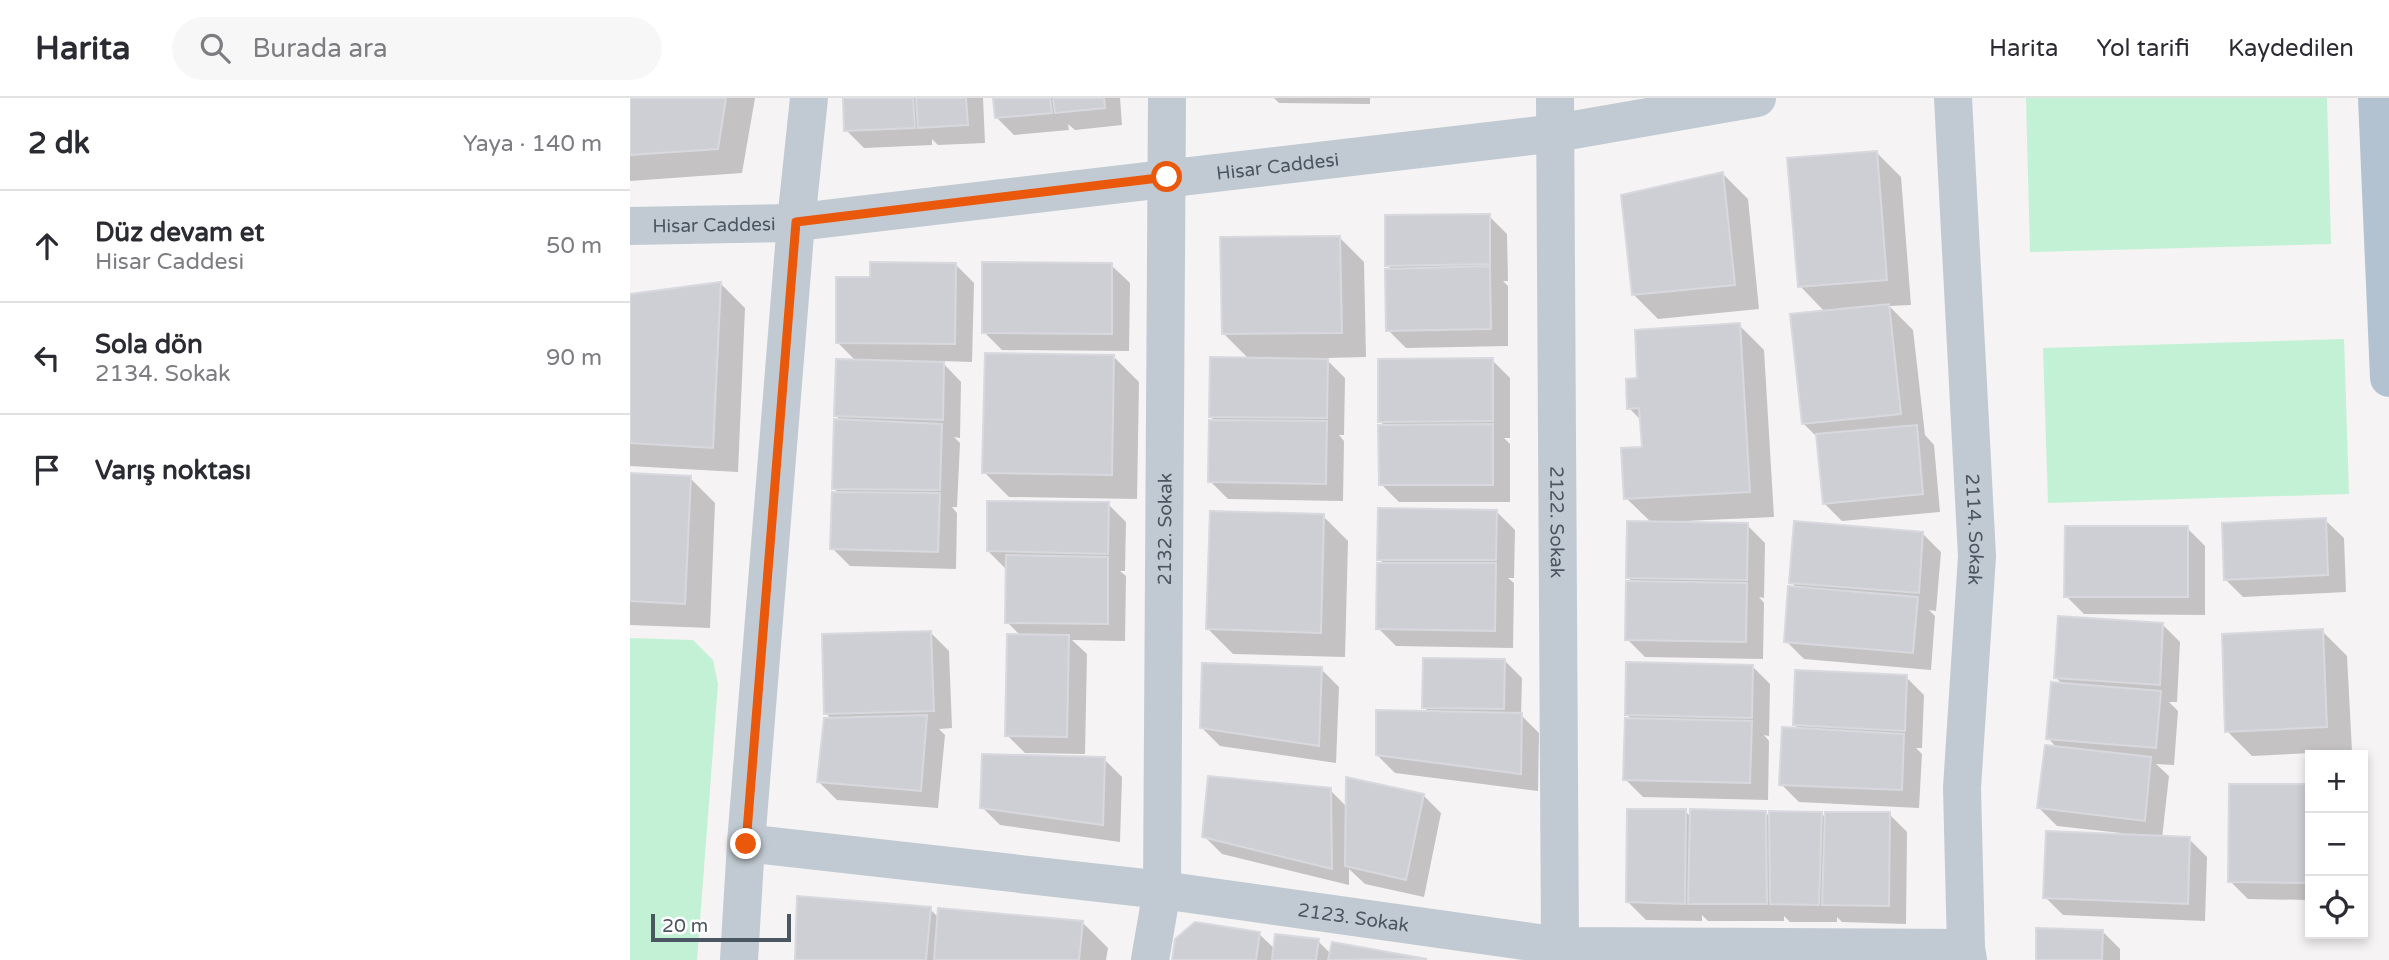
<!DOCTYPE html>
<html lang="tr">
<meta charset="utf-8">
<style>
:root{--surface:#fff;--page:#f7f7f7;--text:#2b2b33;--muted:#7c7c81;--line:#e1e1e2}
body{margin:0;font-family:"Varela Round",sans-serif;background:var(--page);color:var(--text)}
.controls{position:absolute;right:21px;bottom:21px;display:grid;overflow:hidden;border-radius:0px;box-shadow:0 4px 10px #0003}
.controls button{width:63px;height:63px;display:grid;place-items:center;padding:0;border:0;border-bottom:2px solid var(--line);background:var(--surface);color:var(--text);font:35px sans-serif}
.scale{position:absolute;left:21px;bottom:18px;width:140px;box-sizing:border-box;padding-left:7px;border:4px solid #4a5661;border-top:0;font-size:19px;line-height:24px;white-space:nowrap;color:#4a5661;-webkit-text-stroke:5px #fff;paint-order:stroke}
.stop{position:absolute;width:21px;height:21px;margin:-16px;border:5px solid #ea580c;border-radius:50%;background:#fff}
.stop.end{background:#ea580c;border-color:#fff;box-shadow:0 2px 7px #0008}
.list{margin:0;padding:0;list-style:none}
h2{display:flex;justify-content:space-between;align-items:center;height:91px;margin:0;padding:0 28px;font-size:30px}
h2 small{font-size:23px;font-weight:400;color:var(--muted)}
.list li{display:grid;grid-template-columns:46px 1fr auto;gap:21px;align-items:center;box-sizing:border-box;height:112px;padding:0 28px;border-top:2px solid var(--line)}
.list b{display:block;font-size:26px;white-space:nowrap}
.list p{margin:0;font-size:23px;white-space:nowrap;color:var(--muted)}
.list em{font-size:23px;font-style:normal;color:var(--muted)}
.icon{flex:none;width:38px;height:38px;fill:none;stroke:currentColor;stroke-width:2;stroke-linecap:round;stroke-linejoin:round}
.map{position:relative;flex:none;width:1759px;height:862px;overflow:hidden}
header{display:flex;align-items:center;gap:42px;box-sizing:border-box;height:98px;padding:0 35px;background:var(--surface);border-bottom:2px solid var(--line)}
header strong{font-size:33px}
nav{display:flex;gap:38px;margin-inline-start:auto;font-size:24px}
.search{width:490px;height:63px;background:var(--page);display:flex;align-items:center;gap:18px;box-sizing:border-box;padding:0 24px;border-radius:38px;color:var(--muted);font-size:26px}
main{display:flex}
aside{flex:1;background:var(--surface)}
.map>svg:first-child{display:block}
.green{fill:#c3f1d5}
.shadow{fill:#0003}
.building{fill:#cdcfd5;stroke:#d7d9de;stroke-width:2}
.lines{fill:none;stroke-linecap:round;stroke-linejoin:round}
.minor{stroke:#c1cad2;stroke-width:38}
.major{stroke:#b3c2d1;stroke-width:38}
.route{stroke:#ea580c;stroke-width:9}
.labels{text-anchor:middle;stroke-width:7;stroke-linejoin:round;paint-order:stroke}
.street-label{font-size:19px;fill:#4a5661;stroke:#fff}
</style>
<header>
<strong>Harita</strong>
<div class="search"><svg class="icon" aria-label="search" viewBox="0 0 24 24"><circle cx="10" cy="10" r="6"/><path d="M15 15l6 6"/></svg>Burada ara</div>
<nav><a>Harita</a><a>Yol tarifi</a><a>Kaydedilen</a></nav>
</header>
<main>
<aside>
<h2>2 dk<small>Yaya · 140 m</small></h2>
<ul class="list">
<li><svg class="icon" aria-label="ahead" viewBox="0 0 24 24"><path d="M12 20V5M6 11l6-6 6 6"/></svg><div><b>Düz devam et</b><p>Hisar Caddesi</p></div><em>50 m</em></li>
<li><svg class="icon" aria-label="left" viewBox="0 0 24 24"><path d="M17 20v-9H6M10 6l-5 5 5 5"/></svg><div><b>Sola dön</b><p>2134. Sokak</p></div><em>90 m</em></li>
<li><svg class="icon" aria-label="arrive" viewBox="0 0 24 24"><path d="M6 21V4h12l-3 4 3 4H6"/></svg><div><b>Varış noktası</b></div></li>
</ul>
</aside>
<div class="map">
<svg width="1759" height="862" viewBox="0 0 1759 862">
<rect width="100%" height="100%" fill="#f5f3f3"/>
<g class="green">
<path d="M1396,0H1697L1701,146L1400,154Z"/>
<path d="M1714,241L1719,396L1418,405L1413,250Z"/>
<path d="M0,540L63,542L83,562L88,586L67,862H0Z"/>
</g>
<g class="shadow">
<path d="M0,0H125L112,75L0,83Z"/>
<path d="M214,0H353L355,45L308,47L302,41V47L234,50L216,32Z"/>
<path d="M365,0H490L492,27L445,32L438,26L439,32L384,37L366,19Z"/>
<path d="M644,0H740V6L649,5Z"/>
<path d="M1246,54L1271,79L1281,207L1259,208L1283,232L1295,337L1304,347L1310,414L1212,423L1194,405L1188,340L1173,325L1195,214L1170,188Z"/>
<path d="M1093,76L1118,101L1129,211L1028,221L1003,196Z"/>
<path d="M859,118L877,136L878,183H873L878,188V248L776,250L758,232L763,173L757,167Z"/>
<path d="M709,139L734,164L736,259L695,260L715,280L714,337H709L714,343L713,403L598,401L580,383L586,324L581,319L619,261L593,235Z"/>
<path d="M326,167L344,185L342,264L311,263L331,284L330,340L324,339L330,345L327,409H322L327,415L326,471L220,468L202,450L209,396L204,390L212,323L206,318L226,263L207,244L241,181Z"/>
<path d="M481,167L500,185L499,253L372,252L354,234Z"/>
<path d="M91,186L115,210L108,374L0,368V198Z"/>
<path d="M1109,227L1134,252L1144,419L1055,423V426L1117,427L1135,445L1134,500L1129,499L1134,505L1133,561L1015,559L997,541L1003,485L998,479L1022,425L996,400L1014,350L1012,323L999,310L1009,282Z"/>
<path d="M484,259L509,284L507,401L379,399L354,374Z"/>
<path d="M862,262L880,280V340H874L880,346V404H769L751,386L756,329L750,323Z"/>
<path d="M0,377L60,380L85,405L80,530L0,527Z"/>
<path d="M478,406L496,424L495,473H490L496,478L495,543L442,542L457,556L455,656L395,655L377,637L391,538L377,524V472L358,453Z"/>
<path d="M867,414L885,432L884,480H878L884,485L883,550L766,548L748,530L755,467L749,461Z"/>
<path d="M693,418L718,443L715,559L603,556L578,531Z"/>
<path d="M1695,422L1714,440L1716,494L1613,499L1595,481Z"/>
<path d="M1557,430L1575,448V517L1454,516L1436,498Z"/>
<path d="M1293,436L1311,454L1306,513L1299,512L1305,518L1301,572L1174,561L1156,543L1167,490L1161,484Z"/>
<path d="M1532,526L1550,544L1547,604H1539L1548,613L1544,667L1526,666L1539,678L1532,740L1559,741L1577,759L1575,823L1433,817L1415,799L1491,738V735L1427,728L1409,710L1427,650L1418,640L1434,587L1426,580Z"/>
<path d="M1692,533L1717,558L1722,653L1622,658L1597,633Z"/>
<path d="M301,535L319,553L322,630L309,631L315,637L308,710L207,702L189,684L202,621L195,615Z"/>
<path d="M874,562L892,580L891,617L909,635L908,693L765,675L747,657L800,615L794,609Z"/>
<path d="M1122,568L1140,586L1139,638L1134,637L1139,643L1138,702L1013,699L995,681L1002,622L997,616Z"/>
<path d="M691,571L709,589L706,665L590,648L572,630Z"/>
<path d="M1276,579L1294,597L1292,650H1286L1292,656L1289,710L1169,704L1151,686L1170,632L1165,627Z"/>
<path d="M474,661L492,679L490,744L370,727L352,709Z"/>
<path d="M1601,687L1680,688V802L1618,801L1600,783Z"/>
<path d="M700,692L717,709L793,697L811,715L794,799L735,786L719,771V787L592,756L574,738Z"/>
<path d="M1055,713L1061,719L1135,714L1141,720L1191,715L1197,721L1259,716L1277,734L1276,826L1212,824L1207,819V824H1160L1154,818V823H1078L1072,817V823L1016,822L998,804Z"/>
<path d="M300,811L309,820L453,825L478,850L476,862H167Z"/>
<path d="M1472,833L1490,851V862H1408Z"/>
<path d="M629,836L645,851L688,843L701,856L703,846L793,862H544Z"/>
</g>
<g class="building">
<path d="M0,0H96L88,51L0,57Z"/>
<path d="M213,0H283L285,30L214,33Z"/>
<path d="M286,0H336L338,27L288,30Z"/>
<path d="M363,0H420L422,15L365,20Z"/>
<path d="M423,0H474L475,10L425,15Z"/>
<path d="M1247,53L1257,182L1168,189L1157,60Z"/>
<path d="M1093,74L1105,187L1002,197L991,97Z"/>
<path d="M860,116V166L755,168V117Z"/>
<path d="M710,138L712,235L592,236L590,139Z"/>
<path d="M240,164L326,165L325,246L206,245V179H240Z"/>
<path d="M352,164L482,165V236L352,235Z"/>
<path d="M860,168L861,231L756,233L755,171Z"/>
<path d="M91,184L83,350L0,345V196Z"/>
<path d="M1259,206L1271,316L1172,326L1160,216Z"/>
<path d="M1110,225L1120,394L994,401L991,350L1012,349L1009,310L997,311L996,281L1007,280L1005,232Z"/>
<path d="M355,255L484,257L482,377L352,375Z"/>
<path d="M580,259L698,261L697,320L579,319Z"/>
<path d="M863,260V323L748,324V261Z"/>
<path d="M206,261L314,264L313,322L204,318Z"/>
<path d="M204,321L312,326L310,392L202,391Z"/>
<path d="M579,322L697,323L696,386L578,384Z"/>
<path d="M863,326V387H749L748,327Z"/>
<path d="M1287,327L1293,396L1193,406L1186,336Z"/>
<path d="M0,375L61,378L55,506L0,503Z"/>
<path d="M202,394L310,395L308,454L200,451Z"/>
<path d="M357,403L479,404L478,456L357,453Z"/>
<path d="M748,410L867,412L866,462H747Z"/>
<path d="M580,413L694,416L691,535L576,531Z"/>
<path d="M1696,420L1698,477L1594,482L1592,425Z"/>
<path d="M997,423L1118,425L1117,482L996,480Z"/>
<path d="M1164,423L1293,434L1289,495L1159,485Z"/>
<path d="M1435,428H1558V499H1434Z"/>
<path d="M376,457L478,459V526L375,525Z"/>
<path d="M747,465H866L865,533L746,531Z"/>
<path d="M996,483L1117,485L1116,544L995,542Z"/>
<path d="M1158,488L1288,499L1283,555L1154,544Z"/>
<path d="M1428,518L1533,525L1530,587L1424,580Z"/>
<path d="M1693,531L1697,629L1595,634L1592,536Z"/>
<path d="M301,533L304,613L194,616L192,536Z"/>
<path d="M377,536L439,537L437,639L375,638Z"/>
<path d="M793,560L875,561L874,611L792,610Z"/>
<path d="M996,564L1123,567L1122,620L995,617Z"/>
<path d="M572,565L692,569L689,648L570,630Z"/>
<path d="M1165,572L1277,577L1275,633L1163,627Z"/>
<path d="M1421,584L1531,593L1526,650L1416,641Z"/>
<path d="M746,612L892,615L891,676L746,657Z"/>
<path d="M297,617L291,693L187,684L194,620Z"/>
<path d="M995,620L1122,623L1120,685L993,682Z"/>
<path d="M1152,629L1274,636L1272,692L1149,687Z"/>
<path d="M1415,647L1521,659L1515,723L1407,710Z"/>
<path d="M352,656L475,659L473,727L350,710Z"/>
<path d="M578,678L701,690L702,771L572,739Z"/>
<path d="M716,679L794,696L776,782L715,768Z"/>
<path d="M1599,686H1680V785L1598,784Z"/>
<path d="M997,711H1056L1055,806L996,804Z"/>
<path d="M1060,711L1136,713L1137,806H1058Z"/>
<path d="M1139,713L1192,714L1189,807L1140,806Z"/>
<path d="M1195,714H1260L1259,808L1192,807Z"/>
<path d="M1416,733L1560,739L1558,806L1413,800Z"/>
<path d="M167,798L301,809L296,862H165Z"/>
<path d="M308,810L453,823L449,862H304Z"/>
<path d="M565,824L630,834L626,862H542L545,841Z"/>
<path d="M1406,830L1473,832L1472,862H1406Z"/>
<path d="M645,836L689,841L686,862H642Z"/>
<path d="M702,844L797,861L698,862Z"/>
</g>
<g class="lines">
<g class="minor">
<path id="s1" d="M925,0L930,848"/>
<path id="s2" d="M1323,0L1347,458L1332,690L1336,850L1338,862"/>
<path id="s3" d="M0,128L160,125L926,35L1127,0"/>
<path id="s4" d="M116,745L532,792L930,848L1336,850"/>
<path d="M109,862L116,745L166,124L179,0"/>
<path id="s5" d="M520,862L532,792L537,0"/>
</g>
<path class="major" d="M1747,0L1759,280"/>
</g>
<g class="lines">
<path class="route" d="M116,746L166,124L537,79"/>
</g>
<g class="labels">
<g class="street-label">
<text dy="7" stroke="none"><textPath href="#s3" startOffset="651">Hisar Caddesi</textPath></text>
<text dy="7" stroke="none"><textPath href="#s3" startOffset="84">Hisar Caddesi</textPath></text>
<text dy="7" stroke="none"><textPath href="#s1" startOffset="424">2122. Sokak</textPath></text>
<text dy="7" stroke="none"><textPath href="#s2" startOffset="432">2114. Sokak</textPath></text>
<text dy="7" stroke="none"><textPath href="#s5" startOffset="432">2132. Sokak</textPath></text>
<text dy="7" stroke="none"><textPath href="#s4" startOffset="612">2123. Sokak</textPath></text>
</g>
</g>
</svg>
<div class="controls">
<button>+</button>
<button>−</button>
<button><svg class="icon" aria-label="locate" viewBox="0 0 24 24"><circle cx="12" cy="12" r="6"/><path d="M12 2v4M12 18v4M2 12h4M18 12h4"/></svg></button>
</div>
<div class="scale">20 m</div>
<div class="stop" style="left:537px;top:79px"></div>
<div class="stop end" style="left:116px;top:746px"></div>
</div>
</main>
